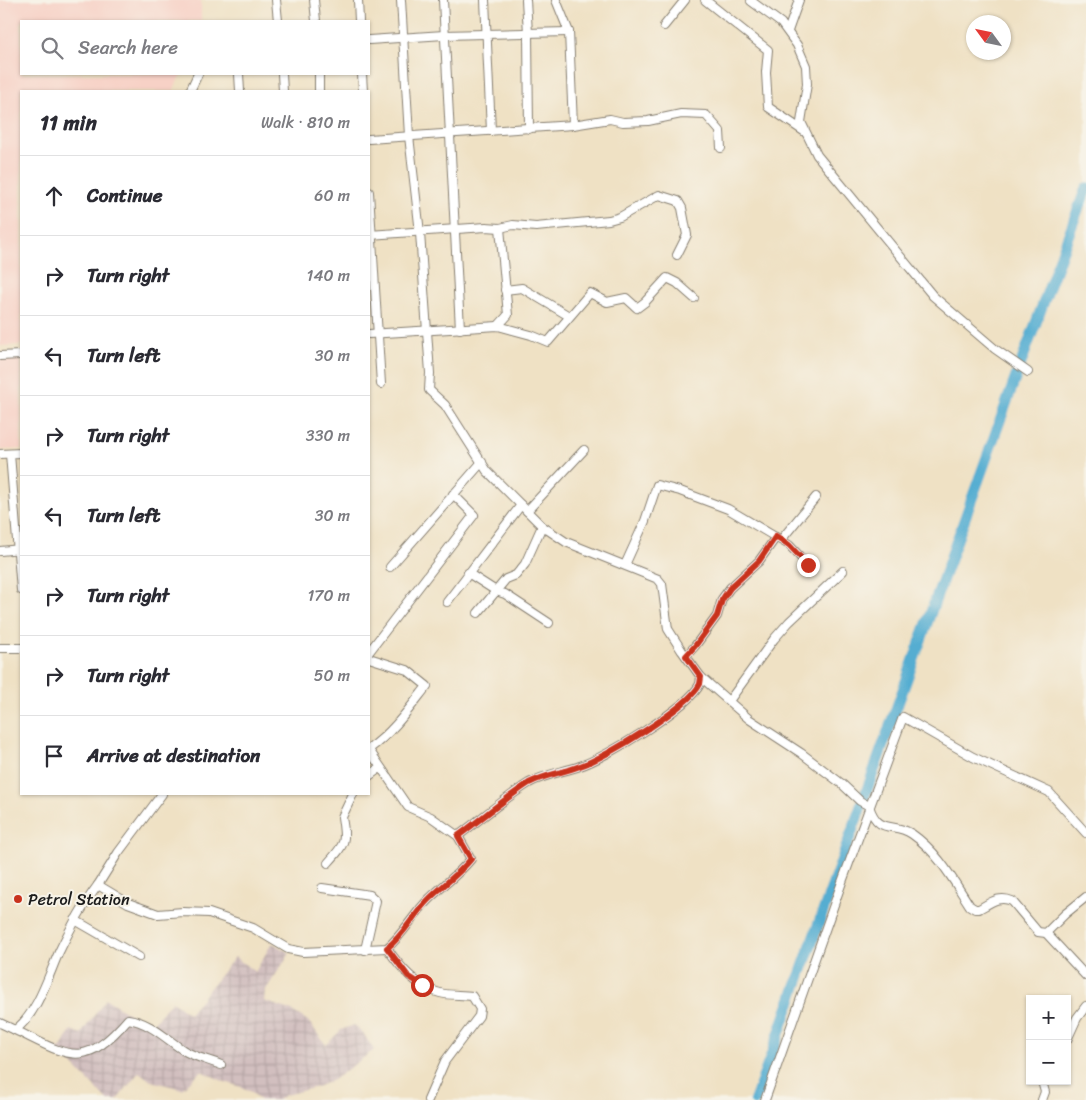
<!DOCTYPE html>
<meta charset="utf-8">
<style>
:root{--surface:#fff;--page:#f7f7f7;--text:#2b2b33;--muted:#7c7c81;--line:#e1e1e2}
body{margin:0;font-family:Sriracha,sans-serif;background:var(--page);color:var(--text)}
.controls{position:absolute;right:15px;bottom:15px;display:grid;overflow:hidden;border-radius:0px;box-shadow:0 1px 4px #0004}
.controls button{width:45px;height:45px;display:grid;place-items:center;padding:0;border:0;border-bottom:1px solid var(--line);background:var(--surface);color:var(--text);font:25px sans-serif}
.compass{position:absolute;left:966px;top:15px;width:45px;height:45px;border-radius:50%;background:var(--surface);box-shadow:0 1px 4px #0004;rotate:303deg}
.stop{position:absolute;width:15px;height:15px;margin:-11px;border:4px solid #c8321e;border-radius:50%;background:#fff}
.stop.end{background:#c8321e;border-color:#fff;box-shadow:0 1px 5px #0008}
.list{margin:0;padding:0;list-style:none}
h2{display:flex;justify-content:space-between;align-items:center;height:65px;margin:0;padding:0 20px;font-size:21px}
h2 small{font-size:16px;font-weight:400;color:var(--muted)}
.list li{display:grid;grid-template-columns:32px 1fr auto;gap:15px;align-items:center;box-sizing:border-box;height:80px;padding:0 20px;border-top:1px solid var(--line)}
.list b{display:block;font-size:19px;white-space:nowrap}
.list em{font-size:16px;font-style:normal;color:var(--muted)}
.icon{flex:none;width:28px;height:28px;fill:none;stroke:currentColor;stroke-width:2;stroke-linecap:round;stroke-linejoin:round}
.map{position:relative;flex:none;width:1086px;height:1100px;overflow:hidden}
.search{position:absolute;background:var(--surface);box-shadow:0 1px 4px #0004;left:20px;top:20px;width:350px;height:55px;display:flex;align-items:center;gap:12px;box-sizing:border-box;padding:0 18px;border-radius:0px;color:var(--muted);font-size:19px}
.panel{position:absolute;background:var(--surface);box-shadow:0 1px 4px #0004;left:20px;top:90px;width:350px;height:705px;border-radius:0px}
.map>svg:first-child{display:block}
.built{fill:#f7d1c6}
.industrial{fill:url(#industrial-grid)}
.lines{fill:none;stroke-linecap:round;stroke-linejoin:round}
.river{stroke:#54add1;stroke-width:11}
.minor-casing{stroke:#867e70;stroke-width:10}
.minor{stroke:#fff;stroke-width:8}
.route{stroke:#c8321e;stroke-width:6}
.poi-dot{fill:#c8321e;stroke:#f7f3e8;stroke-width:2}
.labels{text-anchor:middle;stroke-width:4;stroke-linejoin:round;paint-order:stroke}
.poi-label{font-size:16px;fill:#1c1c1c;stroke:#f7f3e8;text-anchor:start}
</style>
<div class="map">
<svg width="1086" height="1100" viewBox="0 0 1086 1100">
<defs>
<pattern id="industrial-grid" width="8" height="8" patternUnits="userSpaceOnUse" patternTransform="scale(1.25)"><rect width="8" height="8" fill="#d2bfbf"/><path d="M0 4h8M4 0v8" fill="none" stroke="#b4a4a4"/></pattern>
</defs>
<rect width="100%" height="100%" fill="#f7f3e8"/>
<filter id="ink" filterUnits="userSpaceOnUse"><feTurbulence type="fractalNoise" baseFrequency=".02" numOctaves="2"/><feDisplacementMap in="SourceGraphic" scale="10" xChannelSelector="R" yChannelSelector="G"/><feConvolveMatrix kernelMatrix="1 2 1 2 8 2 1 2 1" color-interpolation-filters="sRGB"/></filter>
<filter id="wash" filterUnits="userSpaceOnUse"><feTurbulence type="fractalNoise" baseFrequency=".0096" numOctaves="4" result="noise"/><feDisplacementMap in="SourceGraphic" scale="20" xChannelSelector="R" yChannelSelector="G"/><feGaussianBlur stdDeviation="1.12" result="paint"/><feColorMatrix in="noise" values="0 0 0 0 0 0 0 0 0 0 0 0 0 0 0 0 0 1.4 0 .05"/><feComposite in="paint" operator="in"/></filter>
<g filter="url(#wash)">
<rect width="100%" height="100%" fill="#efe1c4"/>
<g class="built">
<path d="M0,0H201V21H21V74H181L173,91H21V345L0,346Z"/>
<path d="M21,357V449L0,450V358Z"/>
</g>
<path class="industrial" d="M272,943L290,953L265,991L264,1001L292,1011L308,1021L326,1045L341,1030L354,1025L363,1033L374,1050L333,1080L317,1087L285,1095L278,1100H260L252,1092L241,1087L225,1082L201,1071L182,1089L151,1081L139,1072L117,1100H107L67,1059L48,1050V1046L60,1049L71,1030L81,1034L106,999L150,1027L172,1001L189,1014L235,957L255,972Z"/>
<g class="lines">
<path class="river" d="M755,1100L1014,382L1086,188"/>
</g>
</g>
<g filter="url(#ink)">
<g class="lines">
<g class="minor-casing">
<g id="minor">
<path d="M276,0L278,21"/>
<path d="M314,0L316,21"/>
<path d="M358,0L359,21"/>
<path d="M401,0L409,136L420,233L430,373L429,390L445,405L487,471L542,526L566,542L658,579L662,584L668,629L682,651L701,677L749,719L801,753L842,784L860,801L869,806C879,836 893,821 912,834C938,852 953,880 970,906L975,909H979C990,903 999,895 1012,901L1038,932L1046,933L1065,914L1086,897"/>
<path d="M443,0L460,329"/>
<path d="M485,0L491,131"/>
<path d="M526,0L528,33L529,129"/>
<path d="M556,0L569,32L573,125"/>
<path d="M705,0L768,50L766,72L768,107L805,132"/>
<path d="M752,0L751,1L781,23L797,45L806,66L807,84L801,122L817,155L933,296L995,349L1028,372"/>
<path d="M664,26L685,0"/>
<path d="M788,31L799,0"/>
<path d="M369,40L444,35L569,32"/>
<path d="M239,74L240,91"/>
<path d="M282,74L283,91"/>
<path d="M319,74V91"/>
<path d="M362,74L363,91"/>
<path d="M190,91L198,74"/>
<path d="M369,139L573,125L610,119L623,122L648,121L681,114L706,115L720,131L721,148"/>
<path d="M369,192L381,384"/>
<path d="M369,235L486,227L500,228L513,225L536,227L609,220L620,217L659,195L678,201L682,208L687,235L677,255"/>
<path d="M505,290L522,288L569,316"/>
<path d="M498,326L508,315L500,228"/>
<path d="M369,334L498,326L531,335L548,342L590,293L607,302L626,298L637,308L645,302L667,278L677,283L694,298"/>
<path d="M0,356L21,355"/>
<path d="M0,454L21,453"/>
<path d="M10,454L21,590"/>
<path d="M527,511L584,450"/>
<path d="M781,540L816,497"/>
<path d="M0,551L21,549"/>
<path d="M625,565L645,521L657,485L680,491L728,509L789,545L808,565"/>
<path d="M390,567L482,462"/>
<path d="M468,573L496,591L505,594L549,623"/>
<path d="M447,602L521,505"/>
<path d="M478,613L506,579L516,575L525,564L542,526"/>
<path d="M0,648H21"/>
<path d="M369,652L474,515L453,494"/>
<path d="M686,656L695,646L717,616L722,599L730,588L759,561L776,537"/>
<path d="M369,658L407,670L427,686C409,709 393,732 369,749"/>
<path d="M729,701L774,639L789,622L843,571"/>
<path d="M369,776L380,768"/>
<path d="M162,794L118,853L98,885L128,903L158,914L183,912L209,913L253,928L288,949L303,952L387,948C403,935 413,915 428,900C442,886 458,875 471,859L458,836L431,817L408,807L369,750"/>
<path d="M458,836C481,819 505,798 529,783C546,774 563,772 580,766C605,758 689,707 700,684C700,684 701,677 701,677"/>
<path d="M328,863C346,843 346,842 342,817L353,794"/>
<path d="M322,888L370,895L376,901L365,950"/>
<path d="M75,920L139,957"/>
<path d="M1046,933L1086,976"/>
<path d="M387,948C401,968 416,987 440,993C451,996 462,994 472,996L480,1009L479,1016L445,1061L428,1100"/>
<path d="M0,1023L15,1030C37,1014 48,977 59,952C70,929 83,905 98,885"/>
<path d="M15,1030C69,1056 83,1071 128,1019C150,1022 166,1039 183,1050C194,1057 209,1060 221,1065"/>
<path d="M1067,1040L1077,1018L1086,1006"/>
<path d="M765,1100L842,882L903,717L973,757L1049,792L1086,833"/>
<path d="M1042,1100L1045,1092L1043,1085L1045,1081"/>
</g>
</g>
<use href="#minor" class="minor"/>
</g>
</g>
<g class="lines" filter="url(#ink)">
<path class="route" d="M422,985L408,976L387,948C404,935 413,915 428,900C442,886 458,875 471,859L458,836C481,819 506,798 529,783C546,774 563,773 580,766C605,758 689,707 700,684C700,684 701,677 701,677L686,656L695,646L717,616L722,600L730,588L759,561L776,536L789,545L808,565"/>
</g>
<circle class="poi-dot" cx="18" cy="899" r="5"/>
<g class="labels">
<g class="poi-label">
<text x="28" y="905">Petrol Station</text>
</g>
</g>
</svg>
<div class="controls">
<button>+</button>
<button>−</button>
</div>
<svg class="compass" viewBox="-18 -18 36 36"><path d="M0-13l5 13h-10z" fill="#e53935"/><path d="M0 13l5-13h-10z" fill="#7c7c81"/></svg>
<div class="stop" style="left:422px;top:985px"></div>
<div class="stop end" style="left:808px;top:565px"></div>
<div class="search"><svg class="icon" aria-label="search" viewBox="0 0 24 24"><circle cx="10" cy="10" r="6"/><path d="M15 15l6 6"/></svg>Search here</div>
<section class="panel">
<h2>11 min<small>Walk · 810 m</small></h2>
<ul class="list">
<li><svg class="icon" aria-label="ahead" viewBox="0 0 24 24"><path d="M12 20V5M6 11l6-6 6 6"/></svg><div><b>Continue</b></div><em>60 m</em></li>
<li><svg class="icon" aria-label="right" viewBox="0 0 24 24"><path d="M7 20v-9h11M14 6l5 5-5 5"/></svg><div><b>Turn right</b></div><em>140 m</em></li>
<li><svg class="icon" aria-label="left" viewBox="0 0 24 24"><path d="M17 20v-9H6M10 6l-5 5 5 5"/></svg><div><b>Turn left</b></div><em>30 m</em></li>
<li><svg class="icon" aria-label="right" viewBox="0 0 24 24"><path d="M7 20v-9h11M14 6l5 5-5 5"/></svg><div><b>Turn right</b></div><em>330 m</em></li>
<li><svg class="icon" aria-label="left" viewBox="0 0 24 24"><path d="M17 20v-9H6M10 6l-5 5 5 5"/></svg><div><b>Turn left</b></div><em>30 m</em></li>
<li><svg class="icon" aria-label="right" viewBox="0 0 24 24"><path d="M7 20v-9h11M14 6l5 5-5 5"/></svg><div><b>Turn right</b></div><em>170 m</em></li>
<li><svg class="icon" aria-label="right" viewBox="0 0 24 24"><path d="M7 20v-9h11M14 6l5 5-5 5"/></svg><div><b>Turn right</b></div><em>50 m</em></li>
<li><svg class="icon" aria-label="arrive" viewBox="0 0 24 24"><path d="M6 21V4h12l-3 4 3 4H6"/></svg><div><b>Arrive at destination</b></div></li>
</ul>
</section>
</div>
